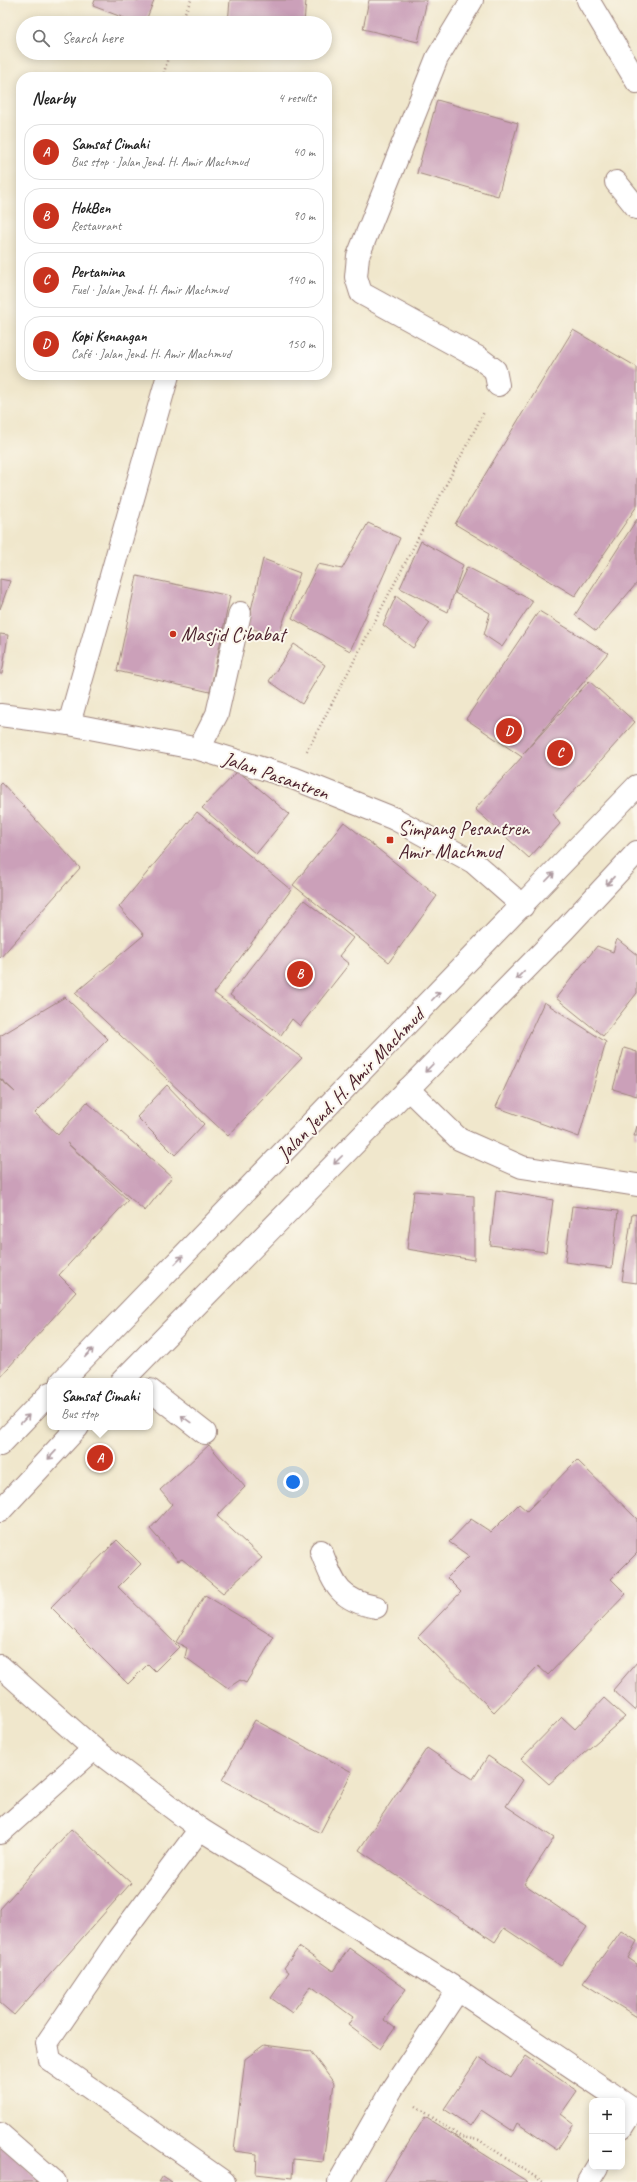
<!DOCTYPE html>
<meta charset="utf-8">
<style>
:root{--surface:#fff;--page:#f2f2f2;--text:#222;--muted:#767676;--line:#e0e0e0;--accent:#c8321e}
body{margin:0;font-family:Caveat,sans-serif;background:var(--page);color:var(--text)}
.controls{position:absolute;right:12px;bottom:12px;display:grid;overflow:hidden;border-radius:8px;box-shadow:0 2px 10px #0003}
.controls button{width:36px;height:36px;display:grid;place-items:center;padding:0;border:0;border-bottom:1px solid var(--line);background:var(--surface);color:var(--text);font:20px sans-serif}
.you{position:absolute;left:293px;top:1482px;width:14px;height:14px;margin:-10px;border:3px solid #fff;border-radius:50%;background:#1a73e8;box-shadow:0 0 0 6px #1a73e833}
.badge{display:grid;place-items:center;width:26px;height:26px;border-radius:50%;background:var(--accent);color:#fff;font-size:13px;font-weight:700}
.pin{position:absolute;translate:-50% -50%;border:2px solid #fff;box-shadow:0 1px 4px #0006}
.popup{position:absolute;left:47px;top:1378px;width:106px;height:52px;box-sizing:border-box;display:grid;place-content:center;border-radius:8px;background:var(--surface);filter:drop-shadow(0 1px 3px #0005);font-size:13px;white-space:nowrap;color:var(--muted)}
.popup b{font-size:15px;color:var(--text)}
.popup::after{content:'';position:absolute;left:50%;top:100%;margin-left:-8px;border:8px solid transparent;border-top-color:var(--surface)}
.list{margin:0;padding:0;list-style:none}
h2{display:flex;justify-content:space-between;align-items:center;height:52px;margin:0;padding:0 16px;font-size:17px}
h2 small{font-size:13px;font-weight:400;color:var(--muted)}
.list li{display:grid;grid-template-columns:26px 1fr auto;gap:12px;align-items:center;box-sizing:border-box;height:56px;margin:0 8px 8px;padding:0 8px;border:1px solid var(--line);border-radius:16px}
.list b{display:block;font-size:15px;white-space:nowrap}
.list p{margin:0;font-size:13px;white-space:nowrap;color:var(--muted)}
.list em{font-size:13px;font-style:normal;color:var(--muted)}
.icon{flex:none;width:22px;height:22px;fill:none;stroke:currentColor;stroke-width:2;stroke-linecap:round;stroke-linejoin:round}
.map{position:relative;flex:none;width:637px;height:2182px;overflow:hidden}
.search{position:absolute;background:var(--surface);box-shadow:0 2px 10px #0003;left:16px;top:16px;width:316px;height:44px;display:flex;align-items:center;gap:10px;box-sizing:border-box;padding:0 14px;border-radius:22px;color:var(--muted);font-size:15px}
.panel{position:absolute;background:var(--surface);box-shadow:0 2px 10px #0003;left:16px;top:72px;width:316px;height:308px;border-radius:16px}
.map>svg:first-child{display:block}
.building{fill:#cba0b9}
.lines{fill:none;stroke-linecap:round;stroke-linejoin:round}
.minor-casing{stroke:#9d837c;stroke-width:24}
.major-casing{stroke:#9d837c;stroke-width:24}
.highway-casing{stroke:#9d837c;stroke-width:24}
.path{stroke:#9d837c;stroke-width:2.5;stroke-dasharray:1 3;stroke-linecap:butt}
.minor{stroke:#fff;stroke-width:22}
.major{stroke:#fff;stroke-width:22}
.highway{stroke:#fff;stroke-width:22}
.oneway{stroke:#ae9aa0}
.poi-dot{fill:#c8321e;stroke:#fbf7ec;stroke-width:1.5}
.labels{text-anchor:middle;stroke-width:4;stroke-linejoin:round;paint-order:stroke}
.poi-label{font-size:20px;fill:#4a1f2b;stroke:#fbf7ec;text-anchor:start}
.street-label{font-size:20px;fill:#4a1f2b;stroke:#fbf7ec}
</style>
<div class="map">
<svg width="637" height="2182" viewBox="0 0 637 2182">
<rect width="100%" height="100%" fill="#fbf7ec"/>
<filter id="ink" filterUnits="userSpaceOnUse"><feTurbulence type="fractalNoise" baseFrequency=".025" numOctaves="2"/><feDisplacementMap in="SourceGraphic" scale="8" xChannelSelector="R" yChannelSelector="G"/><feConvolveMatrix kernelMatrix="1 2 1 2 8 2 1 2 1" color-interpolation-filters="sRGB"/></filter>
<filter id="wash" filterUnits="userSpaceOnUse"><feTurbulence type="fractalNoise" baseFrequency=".012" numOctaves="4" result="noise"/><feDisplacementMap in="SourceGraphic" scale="16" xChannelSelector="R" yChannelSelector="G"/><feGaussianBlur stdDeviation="0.9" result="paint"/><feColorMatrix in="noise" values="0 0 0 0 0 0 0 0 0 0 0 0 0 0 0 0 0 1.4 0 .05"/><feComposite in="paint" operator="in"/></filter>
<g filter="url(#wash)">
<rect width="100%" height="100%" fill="#f0e7cc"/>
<g id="blocks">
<g class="building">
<path d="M95,0H154L145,23H137L93,6Z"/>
<path d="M230,0H306L304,23H228Z"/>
<path d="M369,0H427L418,42L363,29Z"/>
<path d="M437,100L518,123L498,196L417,173Z"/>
<path d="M573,330L637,367V506L575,596L455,524Z"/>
<path d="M637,519V583L596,631L575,615Z"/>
<path d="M368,523L400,538L350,651L292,618L318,564L342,569Z"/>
<path d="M421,541L463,565L448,612L400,588Z"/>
<path d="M263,559L300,573L278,637L247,627Z"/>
<path d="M467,567L533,601L502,647L484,635L490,613L455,593Z"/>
<path d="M137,576L230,596L210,692L117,671Z"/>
<path d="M0,579L10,581L0,609Z"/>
<path d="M396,596L430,623L413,648L383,625Z"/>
<path d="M539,611L608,653L523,754L589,681L635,722L553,814L560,824L529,858L475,809L522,757L466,719Z"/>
<path d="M0,634L8,635L2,674H0Z"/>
<path d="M294,644L325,665L302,704L269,681Z"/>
<path d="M238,771L289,814L256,854L202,808Z"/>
<path d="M2,783L80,868L0,958V785Z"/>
<path d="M197,812L291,890L214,993L302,1058L228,1136L75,993L144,935L119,907Z"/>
<path d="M344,822L437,896L389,962L293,885Z"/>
<path d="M304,900L353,938L339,956L349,964L300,1026L292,1019L281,1035L230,995Z"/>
<path d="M617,939L637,955V993L603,1036L556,998L597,946L613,952Z"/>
<path d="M65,997L108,1039L35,1113L58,1135L87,1102L172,1177L145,1211L67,1143L128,1200L59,1275L76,1292L0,1377V1079L15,1092L0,1078V1036Z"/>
<path d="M544,1002L606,1042L579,1137L496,1107Z"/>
<path d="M624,1048L637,1052V1096L613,1089Z"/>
<path d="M167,1085L204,1124L175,1155L137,1117Z"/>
<path d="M637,1126V1136H634Z"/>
<path d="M496,1190L553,1200L546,1252L490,1245Z"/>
<path d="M414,1191L474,1196V1260L407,1249Z"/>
<path d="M572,1206L618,1211L612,1268L565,1262Z"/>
<path d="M632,1214L637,1215V1283L622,1281Z"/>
<path d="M209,1445L245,1487L217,1516L262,1558L223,1593L182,1559L178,1561L150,1529L172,1504L160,1490Z"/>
<path d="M577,1460L637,1519V1553L611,1579L626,1594L548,1675L538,1666L494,1712L418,1637L461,1592L447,1578L469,1556L449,1542L471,1519L491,1532L519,1504L527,1511Z"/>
<path d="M117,1540L141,1564L118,1587L179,1647L155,1671L148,1664L128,1684L51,1607Z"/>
<path d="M205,1595L274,1637L246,1683L240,1680L228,1688L185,1657L187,1648L176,1642Z"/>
<path d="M637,1662V1707L635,1710L613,1690Z"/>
<path d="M604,1698L625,1717L549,1784L521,1759L562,1717L575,1729Z"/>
<path d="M255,1720L352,1772L320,1833L222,1780Z"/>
<path d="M427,1748L473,1779L488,1756L523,1780L506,1806L554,1838L524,1884L587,1927L561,1966L504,1928L495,1942L359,1850Z"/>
<path d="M71,1829L131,1883L14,2015L0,2003V1909Z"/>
<path d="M621,1931L637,1941L628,1958L637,1964V2017L583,1983Z"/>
<path d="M299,1947L333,1971L349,1948L406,1989L384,2020L395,2028L380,2049L348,2025L353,2017L311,1986L292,2013L271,1998L289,1972L284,1968Z"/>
<path d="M264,2045L310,2051L334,2083L323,2162L293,2159L292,2178L256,2174L257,2154L234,2151L245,2059Z"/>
<path d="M526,2056L577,2091L561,2114L574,2124L557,2150L517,2123L513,2131L481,2110L470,2126L444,2109L479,2057L511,2078Z"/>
<path d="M425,2117L528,2182H384Z"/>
<path d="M0,2144L43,2182H0Z"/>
<path d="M163,2176L172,2182H159Z"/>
</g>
</g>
</g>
<g filter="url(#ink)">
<use href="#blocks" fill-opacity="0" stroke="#9d837c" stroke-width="1"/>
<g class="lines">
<g class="minor-casing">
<g id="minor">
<path d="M472,0L437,58L358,256L356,277L361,293L479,358L495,370L498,385"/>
<path d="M588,0L637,82"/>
<path d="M616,182L637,208"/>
<path d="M69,724L168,375"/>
<path d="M199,749L217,714L240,613"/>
<path d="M395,819L473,862L523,906"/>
<path d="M408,1089L459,1139L522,1167L637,1185"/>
<path d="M150,1390L205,1433"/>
<path d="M321,1551C334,1584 338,1600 376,1607"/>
<path d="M0,1666L94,1749L200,1829L458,1990L637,2111"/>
<path d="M200,1829L118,1939L47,2043L50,2060L224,2182"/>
<path d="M0,1833L94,1749"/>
<path d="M622,2127L634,2108"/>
<path d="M0,2134L55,2182"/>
<path d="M339,2182L392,2089L458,1990"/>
<path d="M588,2182L597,2167"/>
</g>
</g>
<g class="major-casing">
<path id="major" d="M0,715L69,724L199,749L293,778L395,819"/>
</g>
<g class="highway-casing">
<g id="highway">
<path d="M62,1381L637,786"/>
<path d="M122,1381L565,929L637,852"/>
<path d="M0,1445L50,1393"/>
<path d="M0,1511L78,1427"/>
</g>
</g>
<g class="path">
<path d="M180,23L191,0"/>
<path d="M163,77L169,53"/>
<path d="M307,751L484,412"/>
<path d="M416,2106L461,2137L479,2140L543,2182"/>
</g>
<use href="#minor" class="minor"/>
<use href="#major" class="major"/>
<use href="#highway" class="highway"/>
</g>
<defs><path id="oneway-shaft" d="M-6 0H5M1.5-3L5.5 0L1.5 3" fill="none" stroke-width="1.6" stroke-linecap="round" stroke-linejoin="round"/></defs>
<g class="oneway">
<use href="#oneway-shaft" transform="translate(550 877) rotate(-46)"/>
<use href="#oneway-shaft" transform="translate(610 881) rotate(133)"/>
<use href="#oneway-shaft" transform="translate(520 975) rotate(134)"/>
<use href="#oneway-shaft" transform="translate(436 996) rotate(-46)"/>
<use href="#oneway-shaft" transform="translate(429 1068) rotate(134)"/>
<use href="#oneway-shaft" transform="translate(338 1160) rotate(135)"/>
<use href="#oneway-shaft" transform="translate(179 1260) rotate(-46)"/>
<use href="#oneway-shaft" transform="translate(89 1353) rotate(-46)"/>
<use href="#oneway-shaft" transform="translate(25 1419) rotate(-46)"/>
<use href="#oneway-shaft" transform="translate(186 1419) rotate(-144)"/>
<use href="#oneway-shaft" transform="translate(52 1455) rotate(133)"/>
</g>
</g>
<g class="poi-dot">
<circle cx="173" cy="634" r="4"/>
<rect x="386" y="836" width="8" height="8" rx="2"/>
</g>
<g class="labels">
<g class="poi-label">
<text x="181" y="641">Masjid Cibabat</text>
<text x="398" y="835">Simpang Pesantren<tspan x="398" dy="23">Amir Machmud</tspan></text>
</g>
<g class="street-label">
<text transform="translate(276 775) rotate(19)" y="7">Jalan Pasantren</text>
<text transform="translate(350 1084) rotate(-46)" y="7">Jalan Jend. H. Amir Machmud</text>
</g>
</g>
</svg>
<div class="controls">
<button>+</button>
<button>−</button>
</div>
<div class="you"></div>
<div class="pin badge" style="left:100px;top:1458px">A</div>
<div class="popup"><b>Samsat Cimahi</b>Bus stop</div>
<div class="pin badge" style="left:300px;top:974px">B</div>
<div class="pin badge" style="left:560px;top:753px">C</div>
<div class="pin badge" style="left:509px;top:731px">D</div>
<div class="search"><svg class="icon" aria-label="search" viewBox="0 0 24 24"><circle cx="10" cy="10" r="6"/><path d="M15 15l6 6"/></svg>Search here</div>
<section class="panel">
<h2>Nearby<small>4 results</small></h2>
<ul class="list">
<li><span class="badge">A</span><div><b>Samsat Cimahi</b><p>Bus stop · Jalan Jend. H. Amir Machmud</p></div><em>40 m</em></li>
<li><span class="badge">B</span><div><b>HokBen</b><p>Restaurant</p></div><em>90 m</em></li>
<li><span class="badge">C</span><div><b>Pertamina</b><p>Fuel · Jalan Jend. H. Amir Machmud</p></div><em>140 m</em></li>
<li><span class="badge">D</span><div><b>Kopi Kenangan</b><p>Café · Jalan Jend. H. Amir Machmud</p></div><em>150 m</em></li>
</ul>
</section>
</div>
